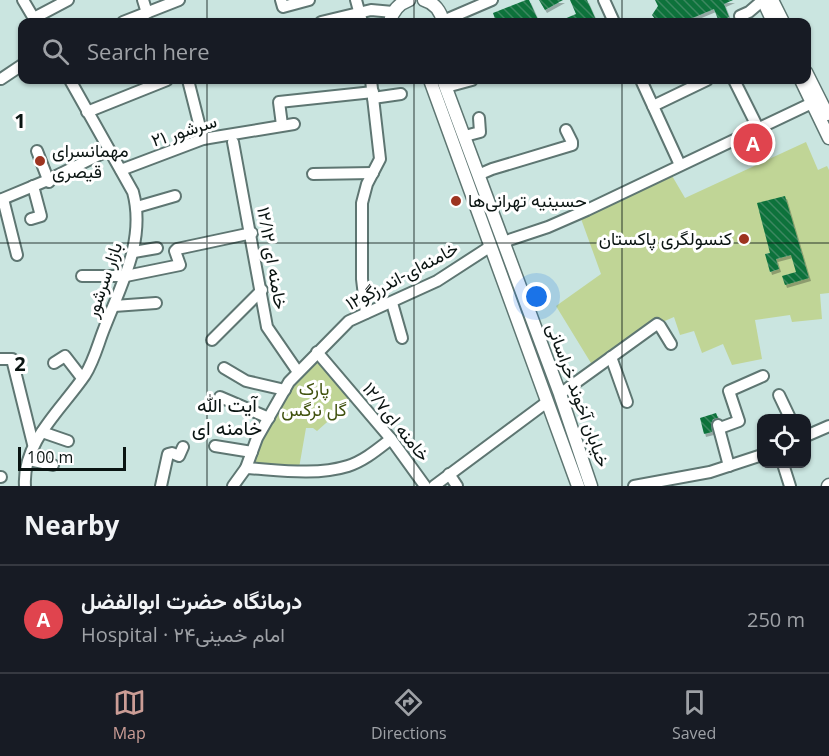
<!DOCTYPE html>
<meta charset="utf-8">
<style>
:root{--surface:#171b24;--page:#242831;--text:#f1f3f6;--muted:#9ea1a6;--line:#363941;--accent:#cb9d96}
body{margin:0;font-family:"Open Sans",Vazirmatn,sans-serif;background:var(--page);color:var(--text)}
.controls{position:absolute;right:18px;bottom:18px;display:grid;overflow:hidden;border-radius:12px;box-shadow:0 2px 4px #0004}
.controls button{width:54px;height:54px;display:grid;place-items:center;padding:0;border:0;border-bottom:2px solid var(--line);background:var(--surface);color:var(--text);font:30px sans-serif}
.scale{position:absolute;left:18px;bottom:15px;width:108px;box-sizing:border-box;padding-left:6px;border:3px solid #0a1412;border-top:0;font-size:16px;line-height:21px;white-space:nowrap;color:#0a1412;-webkit-text-stroke:4px #fff;paint-order:stroke}
.you{position:absolute;left:537px;top:297px;width:21px;height:21px;margin:-15px;border:4px solid #fff;border-radius:50%;background:#1a73e8;box-shadow:0 0 0 9px #1a73e833}
.badge{display:grid;place-items:center;width:39px;height:39px;border-radius:50%;background:var(--accent);color:#fff;font-size:20px;font-weight:700}
.pin{position:absolute;translate:-50% -50%;border:3px solid #fff;box-shadow:0 2px 6px #0006}
.list{margin:0;padding:0;list-style:none}
h2{display:flex;justify-content:space-between;align-items:center;height:78px;margin:0;padding:0 24px;font-size:26px}
h2 small{font-size:20px;font-weight:400;color:var(--muted)}
.list li{display:grid;grid-template-columns:39px 1fr auto;gap:18px;align-items:center;box-sizing:border-box;height:108px;padding:0 24px;border-top:2px solid var(--line)}
.list b{display:block;font-size:22px;white-space:nowrap}
.list p{margin:0;font-size:20px;white-space:nowrap;color:var(--muted)}
.list em{font-size:20px;font-style:normal;color:var(--muted)}
.icon{flex:none;width:33px;height:33px;fill:none;stroke:currentColor;stroke-width:2;stroke-linecap:round;stroke-linejoin:round}
.map{position:relative;flex:none;width:829px;height:486px;overflow:hidden}
.search{position:absolute;background:var(--surface);box-shadow:0 2px 4px #0004;left:18px;right:18px;top:18px;height:66px;display:flex;align-items:center;gap:15px;box-sizing:border-box;padding:0 21px;border-radius:12px;color:var(--muted);font-size:22px}
.sheet{height:186px;background:var(--surface)}
nav{display:flex;justify-content:space-around;align-items:center;box-sizing:border-box;height:84px;border-top:2px solid var(--line);background:var(--surface);font-size:16px;color:var(--muted)}
nav a{display:grid;justify-items:center;gap:3px}
nav .on{color:var(--accent)}
.map>svg:first-child{display:block}
.green{fill:#c0d596;fill-rule:evenodd}
.building{fill:url(#building-back-hatch);filter:url(#shadow)}
.lines{fill:none;stroke-linecap:round;stroke-linejoin:round}
.minor-casing{stroke:#5e7672;stroke-width:14}
.major-casing{stroke:#5e7672;stroke-width:15}
.minor{stroke:#fff;stroke-width:10}
.major{stroke:#fff;stroke-width:12}
.grid{fill:none;stroke:#0a1412;stroke-width:1.5;stroke-opacity:0.55}
.poi-dot{fill:#9d3420;stroke:#fff;stroke-width:2}
.labels{text-anchor:middle;stroke-width:6;stroke-linejoin:round;paint-order:stroke}
.street-label{font-size:18px;fill:#0a1412;stroke:#fff}
.poi-label{font-size:18px;fill:#0a1412;stroke:#fff;text-anchor:start}
.park-label{font-size:18px;fill:#41520f;stroke:#fff}
.neighbourhood-label{font-size:20px;fill:#0a1412;stroke:#fff}
.grid-label{font-size:20px;text-anchor:middle;font-weight:bold;fill:#0a1412;stroke:#fff;stroke-width:6;stroke-linejoin:round;paint-order:stroke}
</style>
<div class="map">
<svg width="829" height="486" viewBox="0 0 829 486">
<defs>
<pattern id="building-back-hatch" width="6" height="6" patternUnits="userSpaceOnUse" patternTransform="scale(1.5)"><rect width="6" height="6" fill="#09723b"/><path d="M-1 5l2 2M0 0l6 6M5-1l2 2" fill="none" stroke="#3d8760"/></pattern>
<filter id="shadow"><feDropShadow dx="2" dy="3" stdDeviation="0" flood-color="#0004"/></filter>
</defs>
<rect width="100%" height="100%" fill="#cae5e0"/>
<g class="green">
<path d="M806,142L818,170L827,166L829,170V293L820,294L822,319L792,322L790,315L755,320L762,359L732,365L723,344L702,353L694,331L680,335L674,317L660,323L657,317L594,368L556,306L601,274L580,216L671,174L685,198ZM798,240L804,263L791,255L776,259L779,269L770,272L766,254L789,248L787,243Z"/>
<path d="M316,360L351,401L317,431L313,428H306L299,468L251,466L261,439L292,385Z"/>
</g>
<g class="building">
<path d="M526,0H529L539,22H496L493,13Z"/>
<path d="M539,0H563L545,10Z"/>
<path d="M570,0H587L596,20L592,22H557L576,14Z"/>
<path d="M655,0H733L724,4L729,17L719,22L714,9L683,22H657L652,15L658,6Z"/>
<path d="M785,196L809,278L785,285L782,276L796,272L791,255L776,259L779,269L770,272L765,254L770,253L757,203Z"/>
<path d="M716,413L718,418L713,419L711,424L712,432L704,434L700,418Z"/>
</g>
<g class="lines">
<g class="minor-casing">
<g id="minor">
<path d="M23,0L36,22"/>
<path d="M143,0L147,13"/>
<path d="M281,0L283,7L309,0"/>
<path d="M356,0L362,22"/>
<path d="M604,0L614,22"/>
<path d="M740,16L749,12L763,0"/>
<path d="M34,18L68,0"/>
<path d="M443,21L492,0"/>
<path d="M123,22L179,0"/>
<path d="M321,22L371,10L393,12"/>
<path d="M1,79L22,65"/>
<path d="M188,80L203,139"/>
<path d="M641,80L680,165"/>
<path d="M734,80L758,128"/>
<path d="M446,87L472,80"/>
<path d="M373,98L401,94"/>
<path d="M653,106L707,80"/>
<path d="M87,112L167,80"/>
<path d="M282,125L279,102L373,92"/>
<path d="M465,136L480,132L479,118"/>
<path d="M233,142L267,327L298,372"/>
<path d="M37,151L49,182"/>
<path d="M121,170L203,139L294,124"/>
<path d="M313,174L373,173"/>
<path d="M478,175L492,169L572,145V142L566,130"/>
<path d="M3,199L17,255"/>
<path d="M0,200L48,180L109,150"/>
<path d="M137,207L175,196"/>
<path d="M31,219L41,216L33,186"/>
<path d="M503,242L548,227L587,210L812,103"/>
<path d="M134,252L157,248"/>
<path d="M82,276H126L180,265L175,251L177,249L252,233"/>
<path d="M392,303L402,338"/>
<path d="M114,306L156,303"/>
<path d="M366,313L362,279V203L367,184L380,159L371,80"/>
<path d="M212,340L262,290"/>
<path d="M317,352L391,439L425,486"/>
<path d="M611,357L627,402"/>
<path d="M0,359H12L33,444"/>
<path d="M54,363L65,356L82,378"/>
<path d="M224,368L246,381L285,390"/>
<path d="M560,394L657,324L660,326L671,344"/>
<path d="M779,395L790,418"/>
<path d="M220,397L269,418"/>
<path d="M718,425L729,466"/>
<path d="M720,428L739,421L729,391L763,376"/>
<path d="M42,432L68,441"/>
<path d="M806,436L829,426"/>
<path d="M215,446L252,452"/>
<path d="M29,460L53,465"/>
<path d="M783,464L790,486"/>
<path d="M246,468C278,470 316,476 348,466C364,461 378,449 391,439"/>
<path d="M449,474L457,486"/>
<path d="M0,477H1"/>
<path d="M25,486C22,442 62,409 85,375C94,361 98,344 104,329C121,285 146,240 133,192L70,80"/>
<path d="M161,486L168,454L172,453L179,456L183,447"/>
<path d="M233,486L246,468L257,438L289,382L349,321L437,281L491,246"/>
<path d="M434,486L547,402"/>
<path d="M634,486L710,472L762,455"/>
</g>
</g>
<g class="major-casing">
<g id="major">
<path d="M424,0C435,3 441,12 443,22"/>
<path d="M763,0L773,22"/>
<path d="M772,0L783,22"/>
<path d="M390,22C392,12 398,4 409,0"/>
<path d="M806,72L827,114"/>
<path d="M430,80L578,486"/>
<path d="M443,80L560,394L591,486"/>
<path d="M801,80L829,138"/>
<path d="M828,486L829,485"/>
</g>
</g>
<use href="#minor" class="minor"/>
<use href="#major" class="major"/>
</g>
<path class="grid" d="M207,0V22M414,0V22M622,0V22M207,80V486M414,80V486M622,80V486M0,243H829"/>
<g class="poi-dot">
<circle cx="40" cy="161" r="6"/>
<circle cx="456" cy="201" r="6"/>
<circle cx="744" cy="239" r="6"/>
</g>
<g class="labels">
<g class="street-label">
<text transform="translate(184 131) rotate(-18)" y="6">سرشور ۲۱</text>
<text transform="translate(272 258) rotate(80)" y="6">خامنه ای ۱۲/۱۲</text>
<text transform="translate(402 276) rotate(-28)" y="6">خامنه‌ای-اندرزگو۱۲</text>
<text transform="translate(104 280) rotate(-71)" y="6">بازار سرشور</text>
<text transform="translate(578 395) rotate(70)" y="6">خیابان آخوند خراسانی</text>
<text transform="translate(396 422) rotate(51)" y="6">خامنه ای۱۲/۷</text>
</g>
<g class="poi-label">
<text x="52" y="157">مهمانسرای<tspan x="52" dy="21">قیصری</tspan></text>
<text x="468" y="207">حسینیه تهرانی‌ها</text>
<text x="732" y="245" text-anchor="end">کنسولگری پاکستان</text>
</g>
<g class="park-label">
<text x="314" y="395">پارک<tspan x="314" dy="21">گل نرگس</tspan></text>
</g>
<g class="neighbourhood-label">
<text x="227" y="412">آیت الله<tspan x="227" dy="23">خامنه ای</tspan></text>
</g>
</g>
<g class="grid-label">
<text x="20" y="128">1</text>
<text x="20" y="371">2</text>
</g>
</svg>
<div class="controls">
<button><svg class="icon" aria-label="locate" viewBox="0 0 24 24"><circle cx="12" cy="12" r="6"/><path d="M12 2v4M12 18v4M2 12h4M18 12h4"/></svg></button>
</div>
<div class="scale">100 m</div>
<div class="you"></div>
<div class="pin badge" style="left:753px;top:143px;background:#e0444e">A</div>
<div class="search"><svg class="icon" aria-label="search" viewBox="0 0 24 24"><circle cx="10" cy="10" r="6"/><path d="M15 15l6 6"/></svg>Search here</div>
</div>
<section class="sheet">
<h2>Nearby<small></small></h2>
<ul class="list">
<li><span class="badge" style="background:#e0444e">A</span><div><b>درمانگاه حضرت ابوالفضل</b><p>Hospital · امام خمینی۲۴</p></div><em>250 m</em></li>
</ul>
</section>
<nav>
<a class="on"><svg class="icon" aria-label="map" viewBox="0 0 24 24"><path d="M3 6l6-2 6 2 6-2v14l-6 2-6-2-6 2zM9 4v14M15 6v14"/></svg>Map</a>
<a><svg class="icon" aria-label="directions" viewBox="0 0 24 24"><path d="M12 3l9 9-9 9-9-9zM9 14v-3h6M13 9l2 2-2 2"/></svg>Directions</a>
<a><svg class="icon" aria-label="saved" viewBox="0 0 24 24"><path d="M7 4h10v16l-5-4-5 4z"/></svg>Saved</a>
</nav>
